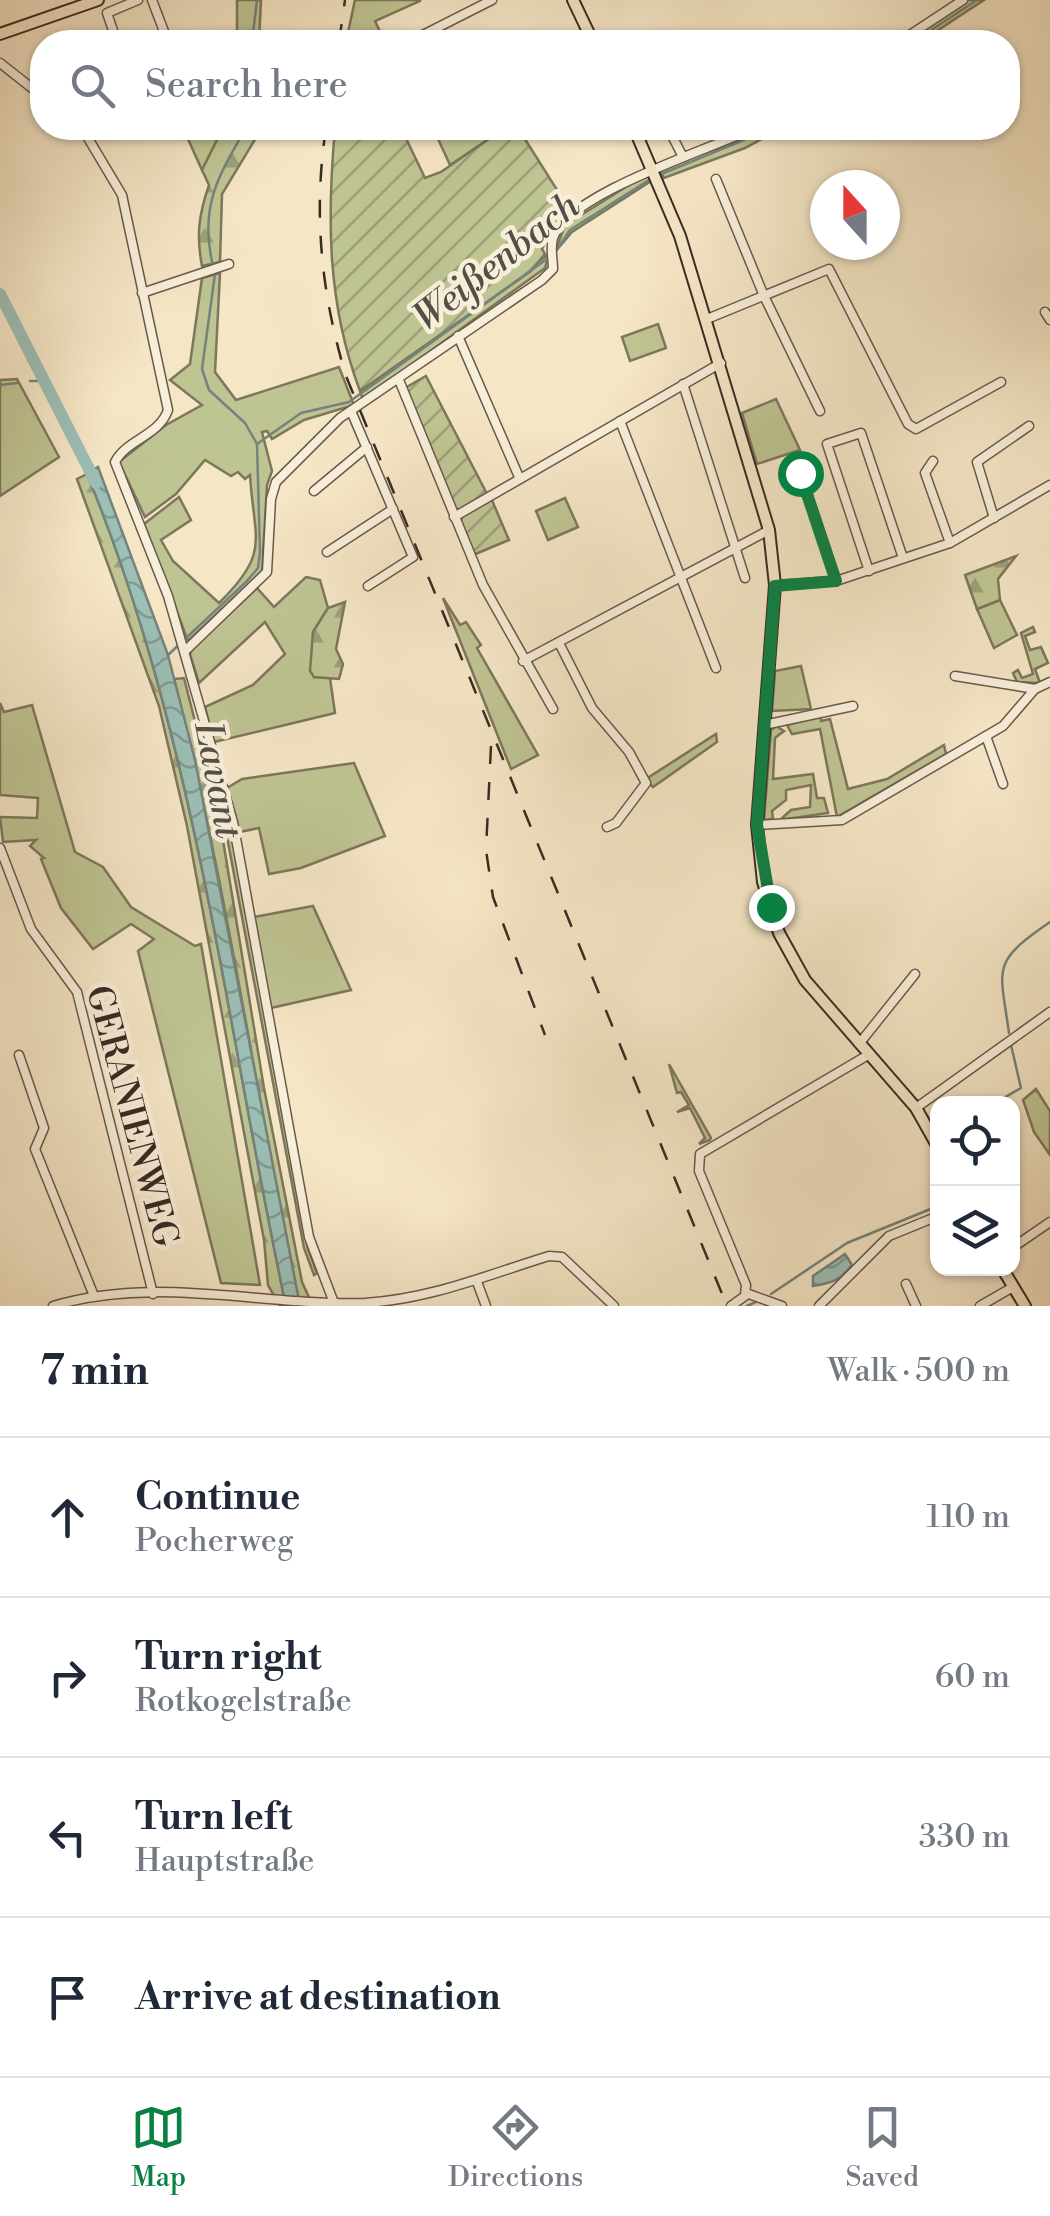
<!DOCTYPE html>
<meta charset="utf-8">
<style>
:root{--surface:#fff;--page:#f2f2f3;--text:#1f2937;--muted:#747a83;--line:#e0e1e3;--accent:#0b8043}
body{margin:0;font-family:"Libre Bodoni",serif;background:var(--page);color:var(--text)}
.controls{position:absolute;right:30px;bottom:30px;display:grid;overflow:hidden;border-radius:20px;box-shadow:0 2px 8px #0004}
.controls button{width:90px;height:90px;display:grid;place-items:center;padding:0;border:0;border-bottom:2px solid var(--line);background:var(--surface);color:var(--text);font:50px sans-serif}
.compass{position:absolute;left:810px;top:170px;width:90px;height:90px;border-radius:50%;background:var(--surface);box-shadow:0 2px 8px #0004;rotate:339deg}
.stop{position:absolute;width:30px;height:30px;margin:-22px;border:8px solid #0b8043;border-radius:50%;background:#fff}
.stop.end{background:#0b8043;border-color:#fff;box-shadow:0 2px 10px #0008}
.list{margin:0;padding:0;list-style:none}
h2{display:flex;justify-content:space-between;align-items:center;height:130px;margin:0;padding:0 40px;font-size:42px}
h2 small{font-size:32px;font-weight:400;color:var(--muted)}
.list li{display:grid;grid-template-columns:65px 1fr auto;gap:30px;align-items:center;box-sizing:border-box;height:160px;padding:0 40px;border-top:2px solid var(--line)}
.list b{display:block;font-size:38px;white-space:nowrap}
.list p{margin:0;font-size:32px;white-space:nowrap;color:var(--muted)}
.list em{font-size:32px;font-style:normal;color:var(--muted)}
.icon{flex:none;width:55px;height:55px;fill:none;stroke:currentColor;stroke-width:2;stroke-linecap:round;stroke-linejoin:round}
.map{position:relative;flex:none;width:1050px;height:1306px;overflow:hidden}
.search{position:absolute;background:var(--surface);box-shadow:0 2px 8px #0004;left:30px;right:30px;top:30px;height:110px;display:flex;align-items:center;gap:25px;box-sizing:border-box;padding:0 35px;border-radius:40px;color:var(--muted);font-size:38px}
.sheet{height:770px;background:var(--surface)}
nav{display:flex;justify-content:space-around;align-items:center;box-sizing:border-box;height:140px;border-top:2px solid var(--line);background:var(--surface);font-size:28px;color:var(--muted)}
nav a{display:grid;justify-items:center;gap:5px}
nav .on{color:var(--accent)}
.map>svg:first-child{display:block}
.green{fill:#bfc493;stroke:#7d775c;stroke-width:2.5}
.forest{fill:url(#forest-firs);stroke:#7d775c;stroke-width:2.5}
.garden{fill:url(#garden-furrows);stroke:#7d775c;stroke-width:2.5}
.water{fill:url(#water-waves);stroke:#75837c;stroke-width:2.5}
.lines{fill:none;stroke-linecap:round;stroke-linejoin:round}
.stream{stroke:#75837c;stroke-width:2.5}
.river{stroke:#9cbfb6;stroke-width:12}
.minor-casing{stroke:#6a594c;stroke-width:11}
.major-casing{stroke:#3b2a24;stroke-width:14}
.minor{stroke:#f8efda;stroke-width:8}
.major{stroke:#f5e6c6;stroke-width:10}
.rail{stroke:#3b2a24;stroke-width:2.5;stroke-dasharray:18 18;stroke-linecap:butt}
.route{stroke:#0b8043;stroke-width:12}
.labels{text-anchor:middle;stroke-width:9;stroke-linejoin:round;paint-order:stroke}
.street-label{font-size:35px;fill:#3b2a24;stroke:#f8efda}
.water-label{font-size:38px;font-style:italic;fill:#534f48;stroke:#f8efda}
</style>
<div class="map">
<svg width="1050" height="1306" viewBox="0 0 1050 1306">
<defs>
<pattern id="forest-firs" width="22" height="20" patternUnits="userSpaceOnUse" patternTransform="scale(2.5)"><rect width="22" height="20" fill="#bfc493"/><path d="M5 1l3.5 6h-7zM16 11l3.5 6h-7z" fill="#9c9f78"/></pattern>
<pattern id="garden-furrows" width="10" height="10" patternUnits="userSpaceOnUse" patternTransform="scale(2.5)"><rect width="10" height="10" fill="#bfc493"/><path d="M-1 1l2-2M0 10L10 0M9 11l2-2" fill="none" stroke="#9c9f78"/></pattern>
<pattern id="water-waves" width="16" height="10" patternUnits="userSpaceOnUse" patternTransform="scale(2.5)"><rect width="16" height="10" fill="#9cbfb6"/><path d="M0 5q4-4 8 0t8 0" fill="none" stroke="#809b94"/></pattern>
</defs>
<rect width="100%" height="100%" fill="#f5e6c6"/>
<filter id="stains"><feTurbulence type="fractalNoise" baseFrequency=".002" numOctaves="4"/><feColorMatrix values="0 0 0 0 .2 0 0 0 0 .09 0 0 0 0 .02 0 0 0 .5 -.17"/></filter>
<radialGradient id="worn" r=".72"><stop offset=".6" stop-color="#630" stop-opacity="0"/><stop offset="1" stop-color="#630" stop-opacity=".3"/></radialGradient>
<g class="green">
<path d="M237,0H261L259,42H237Z"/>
<path d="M355,0H420V1L375,21L385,42H346Z"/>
<path d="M968,0H984L920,42H904Z"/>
<path d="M183,128H223L202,170Z"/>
<path d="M433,128H505L450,165Z"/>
<path d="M762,128H782L745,148L664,178L659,168Z"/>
<path d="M647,174L651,181L572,232L555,252L565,225Z"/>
<path d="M549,254L545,268L363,400L360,391Z"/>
<path d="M220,273L215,372L236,400L339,367L354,405L304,420L272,439L267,431L262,432L272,471L267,485L262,571L188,641L144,524L179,497L191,520L161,540L173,561L219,603C271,552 254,541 250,475L245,479L238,472L231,476L205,460L176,494L145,517L119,462L166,425L202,405L170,380L190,364L202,278Z"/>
<path d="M658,324L666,348L630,361L622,337Z"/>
<path d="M17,379L59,457L0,496V380Z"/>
<path d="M776,399L800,450L757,464L742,413Z"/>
<path d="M565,498L578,527L548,540L536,511Z"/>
<path d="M306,577L320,580L328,608L313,632L314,677L330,678L335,713L214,742L205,707L253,685L285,654L265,622L199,683L190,654L193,648L257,588L274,607Z"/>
<path d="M443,598L460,625L466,622L481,645L477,648L538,755L511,769Z"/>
<path d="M1000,600L1017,635L994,648L977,609Z"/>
<path d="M1033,627L1035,632L1025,636L1030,650L1041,647L1048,663L1035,669L1040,683L1017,682L1013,673L1018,670L1022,678L1033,674L1021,633Z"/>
<path d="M801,666L811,709L772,711L775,671Z"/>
<path d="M0,703L4,712L32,705L75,852L103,867L131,907L195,946L201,944L260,1285L221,1283L138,951L154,939L131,924L93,949L61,908L41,859L44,858L30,846L36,840L3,842L0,817L37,818L38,798L0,795Z"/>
<path d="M820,716L821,721L830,719L848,789L887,779L944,745L946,754L837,817L820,729L792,734L787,725Z"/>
<path d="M776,726L784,731L775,738L773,779L813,774L817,798H824L828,813L780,820L791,810L810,807L811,785L786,790V800L772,811L773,819L764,820L771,730Z"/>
<path d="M716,734L717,742L653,787L646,779Z"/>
<path d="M354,763L385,836L301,868L269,874L259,828L240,832L227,788L242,779Z"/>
<path d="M216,778L229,818L308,1249L317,1273L314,1275L304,1248Z"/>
<path d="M313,906L351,990L271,1008L254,917Z"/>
<path d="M669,1064L711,1138L710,1140L699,1144L705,1138L690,1108L677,1112L689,1105L681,1092L677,1093Z"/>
</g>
<g class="forest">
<path d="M223,128H262L222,194L220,262L202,266C196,235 199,214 209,185L202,170Z"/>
<path d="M87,474C197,740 226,1026 286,1306H280L268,1285L264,1240L187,826L159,706L77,479Z"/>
<path d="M1016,556L998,579L1000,600L977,609L965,575Z"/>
<path d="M345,602L336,649L343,664L339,679L314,677L310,671L313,632L328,608Z"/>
<path d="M184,678L219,816L264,1088L302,1282L313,1306H300C256,1098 227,885 174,679Z"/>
<path d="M1036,1089L1050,1111V1155L1034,1132L1023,1100Z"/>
</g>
<g class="garden">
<path d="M335,128H401L425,178L441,172L505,128H518L571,212L557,221L542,249L545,254L531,271L360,391C327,303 327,219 335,128Z"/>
<path d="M426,376L487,494L459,510L454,508L405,388Z"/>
<path d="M491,498L509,540L473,555L460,523L462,517Z"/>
</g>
<g class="water">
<path d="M98,467L168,655L195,760L300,1306H286C226,1026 197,740 87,474Z"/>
<path d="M845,1254L852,1265C840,1281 831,1283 813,1286V1276Z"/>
</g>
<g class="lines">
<g class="stream">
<path d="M252,42L257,0"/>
<path d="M913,42L977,0"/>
<path d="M659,175L773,128"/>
<path d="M556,251L570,230L652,178"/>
<path d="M213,266C199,208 217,178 246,128"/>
<path d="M30,381H47"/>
<path d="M0,385L17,383"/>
<path d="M257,444L301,413L349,402L551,256"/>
<path d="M168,655L247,581L258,568L260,552L257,444L245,423L209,390L202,369L215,274"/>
<path d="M1009,1033C1000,967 990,963 1050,922"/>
<path d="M993,1104L1021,1088L1011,1045"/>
<path d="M936,1173L937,1165"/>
<path d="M771,1294L847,1243L933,1208"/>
<path d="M747,1306L758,1301"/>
</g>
<path class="river" d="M0,294L96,483"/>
<g class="minor-casing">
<g id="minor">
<path d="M152,0L168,42"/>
<path d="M117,42L107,13L138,0"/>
<path d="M409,42L492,0"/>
<path d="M899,42L963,0"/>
<path d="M0,63L42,96"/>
<path d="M82,128L122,195L168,410C159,436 127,439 115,462L168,596L233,822L309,1237L334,1303"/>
<path d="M668,128L682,155"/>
<path d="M716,179L764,296L820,411"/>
<path d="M142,293L229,264"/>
<path d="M1045,312L1050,320"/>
<path d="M707,319L829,269L908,424L916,429L1001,382"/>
<path d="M458,336L519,477"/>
<path d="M399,380L483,585L553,709"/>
<path d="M683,384L745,578"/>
<path d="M351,411L413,557L368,586"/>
<path d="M620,421L716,668"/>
<path d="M933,461L925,473L950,543"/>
<path d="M800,473L836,581"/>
<path d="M314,491L367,447"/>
<path d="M454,517L721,363"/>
<path d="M994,518L977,462L1029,426"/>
<path d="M327,552L393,509"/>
<path d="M869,571L827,444L861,433L903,558"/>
<path d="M775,585L836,581L950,543L1050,485"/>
<path d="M559,643L592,708L629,752L646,783L616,823L607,827"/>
<path d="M185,651L267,572L271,499L276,482L340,418L542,280L553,269C553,259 550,248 553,238C568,193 712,149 754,128"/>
<path d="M523,661L769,530"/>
<path d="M955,676L1035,689L1050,682"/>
<path d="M764,725L853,706"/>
<path d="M986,736L1003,784"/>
<path d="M757,825L842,820L1003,726L1035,689"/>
<path d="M0,848L31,929L77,992L153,1294"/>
<path d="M859,1044L915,974"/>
<path d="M19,1055L44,1128L35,1149L94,1296"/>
<path d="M916,1108L1050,1012"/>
<path d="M1012,1248L1050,1222"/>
<path d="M477,1282L486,1306"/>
<path d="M906,1284L916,1306"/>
<path d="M746,1293L782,1306"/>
<path d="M53,1306C154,1275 262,1306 365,1303C431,1299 487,1275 549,1256L562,1257L614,1306"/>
<path d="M731,1306L745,1296L746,1285L699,1171L700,1154L868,1055"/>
<path d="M819,1306L889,1236L938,1216"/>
<path d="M980,1306L1013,1287"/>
</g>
</g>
<g class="major-casing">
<g id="major">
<path d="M573,0L593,42"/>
<path d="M0,34L98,0"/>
<path d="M634,128L680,236L769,530L775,585L757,825L763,882L779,933L805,980L916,1108L938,1147"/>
<path d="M1002,1268L1025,1306"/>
</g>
</g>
<use href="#minor" class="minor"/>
<use href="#major" class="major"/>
<g class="rail">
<path d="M339,42L345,0"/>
<path d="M326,128C313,213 321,293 346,376L727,1306"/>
<path d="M491,746L486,850L493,897L545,1035"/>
</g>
</g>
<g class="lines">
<path class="route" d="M771,907L757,825L775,586L836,581L800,473"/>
</g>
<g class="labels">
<g class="street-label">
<text transform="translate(133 1116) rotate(75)" y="12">GERANIENWEG</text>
</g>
<g class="water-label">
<text transform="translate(496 261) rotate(-38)" y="13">Weißenbach</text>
<text transform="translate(219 780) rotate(79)" y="13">Lavant</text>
</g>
</g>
<rect width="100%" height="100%" filter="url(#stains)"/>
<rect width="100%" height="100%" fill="url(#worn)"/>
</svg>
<div class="controls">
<button><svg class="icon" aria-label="locate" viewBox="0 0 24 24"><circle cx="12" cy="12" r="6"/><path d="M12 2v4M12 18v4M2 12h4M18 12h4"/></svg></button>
<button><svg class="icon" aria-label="layers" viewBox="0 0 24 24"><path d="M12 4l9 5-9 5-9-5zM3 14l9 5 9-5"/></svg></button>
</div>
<svg class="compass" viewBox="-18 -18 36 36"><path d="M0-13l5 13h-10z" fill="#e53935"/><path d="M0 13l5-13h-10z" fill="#747a83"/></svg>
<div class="stop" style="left:800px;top:473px"></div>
<div class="stop end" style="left:771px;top:907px"></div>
<div class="search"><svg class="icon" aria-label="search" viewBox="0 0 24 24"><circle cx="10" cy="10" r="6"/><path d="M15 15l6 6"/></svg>Search here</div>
</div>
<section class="sheet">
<h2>7 min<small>Walk · 500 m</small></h2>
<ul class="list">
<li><svg class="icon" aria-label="ahead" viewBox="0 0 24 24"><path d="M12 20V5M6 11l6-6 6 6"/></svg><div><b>Continue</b><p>Pocherweg</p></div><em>110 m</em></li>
<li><svg class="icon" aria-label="right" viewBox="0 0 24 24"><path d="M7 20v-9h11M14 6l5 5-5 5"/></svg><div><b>Turn right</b><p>Rotkogelstraße</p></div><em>60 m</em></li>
<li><svg class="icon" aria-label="left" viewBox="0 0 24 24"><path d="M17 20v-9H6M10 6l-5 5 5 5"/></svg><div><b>Turn left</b><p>Hauptstraße</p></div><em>330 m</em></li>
<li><svg class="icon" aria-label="arrive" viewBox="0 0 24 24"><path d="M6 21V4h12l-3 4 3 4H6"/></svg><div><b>Arrive at destination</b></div></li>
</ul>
</section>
<nav>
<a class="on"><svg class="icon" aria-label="map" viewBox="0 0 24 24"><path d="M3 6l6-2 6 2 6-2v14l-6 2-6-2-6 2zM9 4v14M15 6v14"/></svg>Map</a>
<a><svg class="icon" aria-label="directions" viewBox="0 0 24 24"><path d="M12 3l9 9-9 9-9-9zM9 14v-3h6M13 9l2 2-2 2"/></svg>Directions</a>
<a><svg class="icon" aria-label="saved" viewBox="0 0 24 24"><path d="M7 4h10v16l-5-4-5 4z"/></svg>Saved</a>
</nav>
